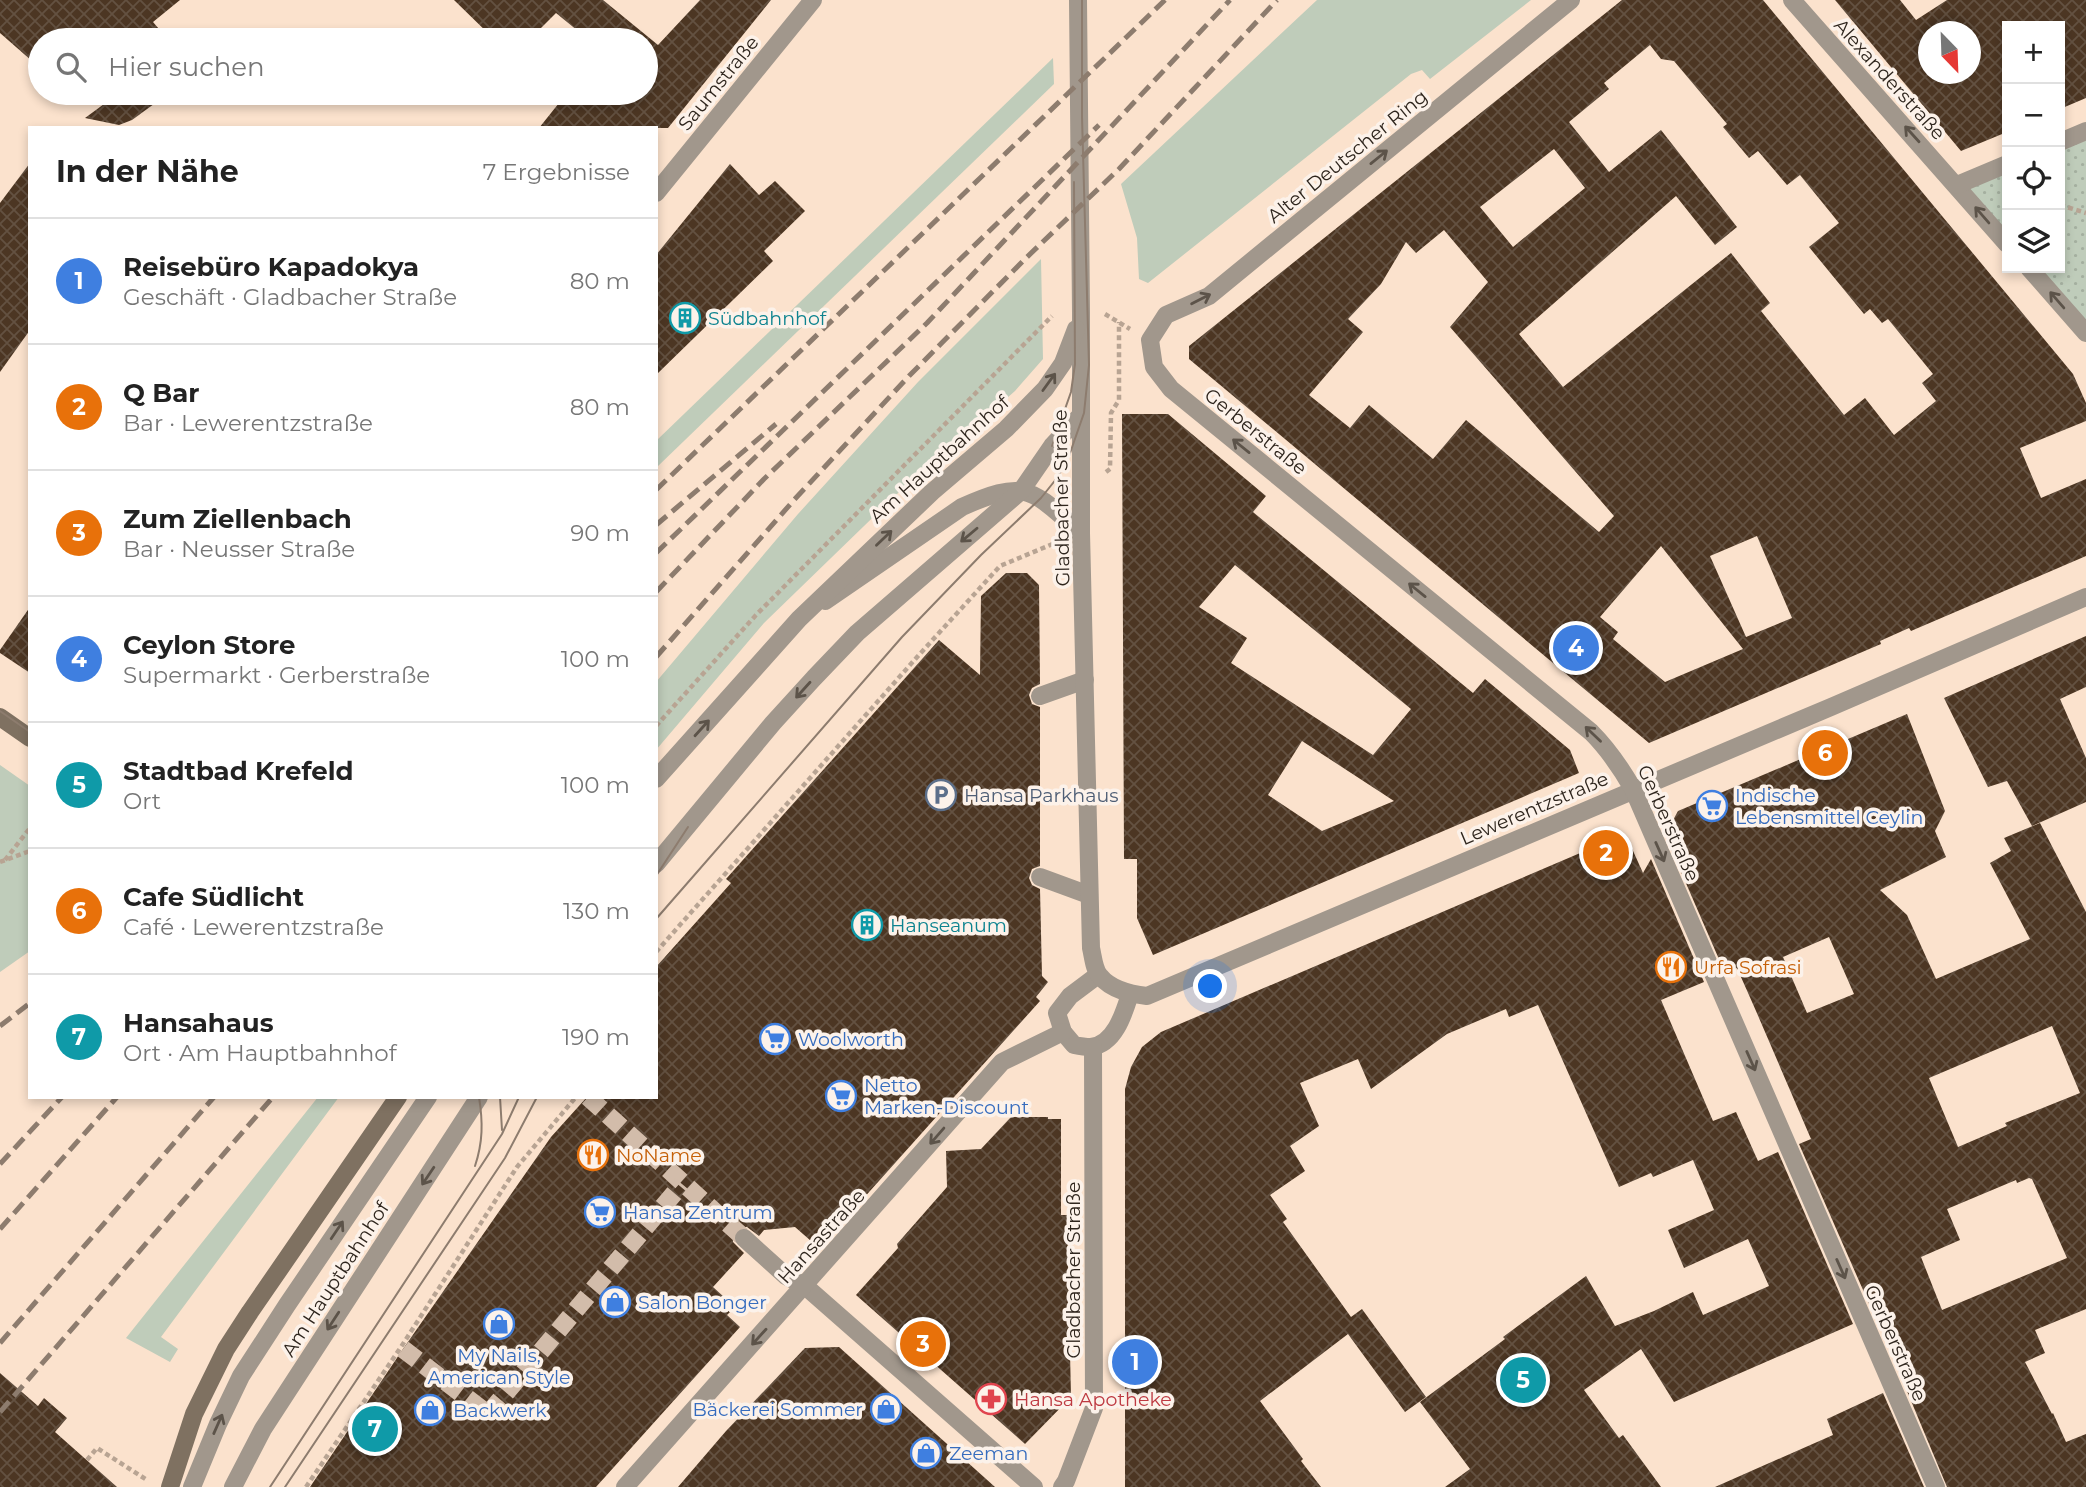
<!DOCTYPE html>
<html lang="de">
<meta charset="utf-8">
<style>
:root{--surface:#fff;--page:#f6f6f6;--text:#222;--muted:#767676;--line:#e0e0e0;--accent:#ad4719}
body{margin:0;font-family:Montserrat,sans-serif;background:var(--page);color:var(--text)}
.controls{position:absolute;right:21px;top:21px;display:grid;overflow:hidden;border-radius:0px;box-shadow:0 4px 10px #0003}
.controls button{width:63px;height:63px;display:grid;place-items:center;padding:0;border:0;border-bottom:2px solid var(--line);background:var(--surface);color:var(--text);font:35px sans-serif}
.compass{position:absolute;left:1918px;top:21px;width:63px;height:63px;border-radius:50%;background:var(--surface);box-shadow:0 4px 10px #0003;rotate:157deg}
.you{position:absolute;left:1211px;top:987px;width:24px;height:24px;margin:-18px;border:5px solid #fff;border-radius:50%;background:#1a73e8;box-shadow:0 0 0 10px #1a73e833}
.badge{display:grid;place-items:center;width:46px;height:46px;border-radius:50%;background:var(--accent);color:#fff;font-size:23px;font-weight:700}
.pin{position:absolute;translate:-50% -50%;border:4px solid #fff;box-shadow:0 2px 7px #0006}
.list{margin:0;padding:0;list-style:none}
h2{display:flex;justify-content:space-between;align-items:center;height:91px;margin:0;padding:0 28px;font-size:30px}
h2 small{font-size:23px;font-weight:400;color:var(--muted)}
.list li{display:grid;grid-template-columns:46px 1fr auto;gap:21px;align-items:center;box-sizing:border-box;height:126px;padding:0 28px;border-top:2px solid var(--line)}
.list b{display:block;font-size:26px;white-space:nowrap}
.list p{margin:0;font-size:23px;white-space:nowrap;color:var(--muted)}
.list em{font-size:23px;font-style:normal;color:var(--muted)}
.icon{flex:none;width:38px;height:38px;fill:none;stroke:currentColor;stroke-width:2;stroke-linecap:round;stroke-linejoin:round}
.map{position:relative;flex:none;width:2086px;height:1487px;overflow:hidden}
.search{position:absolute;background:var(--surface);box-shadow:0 4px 10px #0003;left:28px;top:28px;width:630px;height:77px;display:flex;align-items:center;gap:18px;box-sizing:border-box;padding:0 24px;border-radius:38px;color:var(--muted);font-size:26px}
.panel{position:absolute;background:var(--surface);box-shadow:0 4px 10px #0003;left:28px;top:126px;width:630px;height:973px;border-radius:0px}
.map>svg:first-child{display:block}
.grass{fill:#bfccba}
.park{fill:url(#park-dots)}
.building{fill:url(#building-cross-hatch);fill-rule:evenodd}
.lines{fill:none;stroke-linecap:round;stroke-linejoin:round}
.street-tunnel{stroke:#d2bcaa;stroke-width:18;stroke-dasharray:18 9;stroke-linecap:butt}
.path{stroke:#b8a493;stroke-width:4.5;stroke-dasharray:5 3.5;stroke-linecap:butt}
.lane{stroke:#a1978c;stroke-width:18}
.street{stroke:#a1978c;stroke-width:18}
.secondary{stroke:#7f7161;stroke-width:18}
.tram{stroke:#8d7c6e;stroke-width:2}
.rail{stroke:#8d7c6e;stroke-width:5;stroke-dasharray:14 7;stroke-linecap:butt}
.oneway{stroke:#5c5349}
.labels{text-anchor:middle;stroke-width:7;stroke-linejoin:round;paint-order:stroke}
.street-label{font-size:19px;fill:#2e251d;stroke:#fcf2ea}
.culture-label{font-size:19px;fill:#0d838f;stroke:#fcf2ea;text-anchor:start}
.service-label{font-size:19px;fill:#4e5e75;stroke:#fcf2ea;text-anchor:start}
.shop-label{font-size:19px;fill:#366cbe;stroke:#fcf2ea;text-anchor:start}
.food-label{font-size:19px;fill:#c56008;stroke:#fcf2ea;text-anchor:start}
.health-label{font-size:19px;fill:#be3a42;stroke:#fcf2ea;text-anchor:start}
</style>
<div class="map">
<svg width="2086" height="1487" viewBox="0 0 2086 1487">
<defs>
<pattern id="park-dots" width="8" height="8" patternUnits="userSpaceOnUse" patternTransform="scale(1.75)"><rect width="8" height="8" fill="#bfccba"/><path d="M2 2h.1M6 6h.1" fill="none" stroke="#a4af9f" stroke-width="1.8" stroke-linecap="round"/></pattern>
<pattern id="building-cross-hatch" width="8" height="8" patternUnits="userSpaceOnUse" patternTransform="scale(1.75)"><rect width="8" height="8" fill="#4c3623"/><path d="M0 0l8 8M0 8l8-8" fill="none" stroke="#635141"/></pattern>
</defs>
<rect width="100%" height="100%" fill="#fbe2cd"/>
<g class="grass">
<path d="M1317,0H1531L1430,79L1422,70L1411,74L1148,283L1139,279L1137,238L1121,184Z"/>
<path d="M1053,58L1054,84L656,468V441Z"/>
<path d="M1041,259L1043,359L1015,391L897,494L764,623L656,750V682L798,514L918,382Z"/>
<path d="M0,765L30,786V951L0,972Z"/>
<path d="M318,1097H339L161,1337L178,1349L170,1362L126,1338Z"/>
</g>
<g class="park">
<path d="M2086,135V328L2034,268H2060V146Z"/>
<path d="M2007,168V238L1963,187Z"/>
</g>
<g class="building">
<path d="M0,0H180L153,22L159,29L145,40H40V68L0,33Z"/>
<path d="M454,0H603L658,45L700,0H771L668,128H539L567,93H646V40H589L556,13L529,40H495Z"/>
<path d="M1622,0H1763L2073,374L2086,403V421L2020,448L2041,498L2086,479V556L1911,631L1909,628L1880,641L1881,644L1649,743L1189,359V346ZM1650,45L1661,59L1674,61L1727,124L1723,127L1749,158L1758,151L1787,185L1800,175L1839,223L1809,247L1864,314L1870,309L1882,323L1888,319L1933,374L1922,383L1936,401L1894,435L1865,398L1844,415L1761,311L1770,303L1731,253L1563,387L1519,334L1676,196L1715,245L1737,227L1661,130L1609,172L1569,122L1609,89L1604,83ZM1554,149L1585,188L1513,247L1480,207ZM1444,230L1488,282L1450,327L1614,516L1599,532L1466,420L1433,459L1369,405L1350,428L1309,395L1363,332L1348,319L1381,284L1406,242L1416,253ZM1757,536L1792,618L1746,637L1710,556ZM1661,546L1743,649L1665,682L1613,639L1618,632L1600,617Z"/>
<path d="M1835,0H1900L1916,20L1947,0H2086V98L2060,109V26H2007V132L1961,151ZM1928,32H1970V74H1928Z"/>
<path d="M119,93H169L132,120L119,125L85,118Z"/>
<path d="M30,163V330L0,372V203Z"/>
<path d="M730,164L759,195L775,181L805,211L764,251L773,261L656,375V255Z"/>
<path d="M1122,414H1168L1266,496L1253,512L1473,693L1485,679L1570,750L1579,773L1153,955L1137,918V859H1124ZM1235,565L1411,709L1373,755L1231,663L1247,638L1199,607ZM1302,741L1394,801L1322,831L1268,795Z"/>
<path d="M1006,573H1027L1039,585L1040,684L1032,688L1029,695L1032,704L1040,707V866L1032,869L1029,878L1032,885L1040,889L1042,976L1048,982L1036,997L1040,1001L819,1248L795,1227L764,1230L759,1236L747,1227H741L736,1230L733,1235V1242L744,1253L713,1287L735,1307L727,1315L740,1327L596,1487H310L403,1349L551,1137L587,1097H656V967L731,883L726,879L939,640L980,675L981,596Z"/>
<path d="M30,607V673L0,653V650Z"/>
<path d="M2086,636V687L2060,699L2086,758V802L2032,826L2007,781L1988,787L1944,698Z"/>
<path d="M1907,714L1945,811L1935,831L1946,857L1880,890L1907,915L1936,979L2030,939L1990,863L2011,851L2004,838L2040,823L2086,912V1309L2035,1330L2045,1353L2025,1362L2052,1414L2053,1413L2066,1442L2086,1434V1487H1947L1904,1384L1915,1379L1885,1311L1874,1315L1799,1144L1811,1139L1756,1011L1737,968L1725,973L1665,835L1678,811ZM1829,937L1854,994L1807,1013L1783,957ZM2052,1026L2080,1093L2005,1123L2007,1126L1958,1147L1929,1078ZM2029,1178L2032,1179L2067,1258L1942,1310L1921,1257L1960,1240L1947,1209L2016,1180L2017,1183Z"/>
<path d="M1613,839L1618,846L1629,842L1643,873L1651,859L1704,982L1661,1000L1713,1121L1736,1112L1758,1161L1778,1152L1853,1324L1674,1402L1641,1349L1584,1390L1619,1438L1623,1435L1661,1487H1445L1470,1469L1420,1402L1505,1339L1503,1337L1586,1276L1615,1326L1654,1311L1693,1292L1703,1315L1769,1286L1748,1239L1684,1268L1668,1230L1714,1210L1693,1160L1653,1177L1651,1173L1619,1187L1538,1005L1509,1017L1506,1009L1447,1034L1371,1089L1358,1059L1300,1083L1319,1126L1290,1146L1305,1171L1270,1195L1287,1219L1283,1222L1351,1317L1362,1309L1426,1397L1405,1412L1348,1334L1260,1401L1303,1459L1301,1461L1321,1487H1125V1089L1131,1067L1142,1047L1161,1032Z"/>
<path d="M1011,1117H1048V1119H1061V1215H1067L1071,1397L1025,1444L856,1295L898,1248L897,1244L947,1187L946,1151L981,1149Z"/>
<path d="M839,1347L995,1487H678L726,1431L805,1348Z"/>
<path d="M0,1373L38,1406L44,1398L67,1418L55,1432L117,1487H0Z"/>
<path d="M1883,1393L1924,1487H1715L1833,1435L1827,1419Z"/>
</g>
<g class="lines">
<g class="street-tunnel">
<path d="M588,1097L744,1238"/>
<path d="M403,1349L488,1414L682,1184"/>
</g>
<g class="path">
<path d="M2060,205L2086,213"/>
<path d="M1105,314L1130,329"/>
<path d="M1106,472L1110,469L1111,413L1119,400V322"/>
<path d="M656,726L756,615L1052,316"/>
<path d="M5,860L30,828"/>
<path d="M0,862L30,851"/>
<path d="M656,952L918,656L1000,566L1055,543"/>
<path d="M87,1460L97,1448L147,1480"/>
<path d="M306,1487L401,1347L517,1167L576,1097"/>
</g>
<g class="lane">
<path d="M825,601L962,507C1027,478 1031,489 1081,533"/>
<path d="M1040,696L1085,680"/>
<path d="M656,864L773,723L814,678L857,633L1021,491L1052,446L1081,415"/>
<path d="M1040,877L1089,895"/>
<path d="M1098,975L1070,996L1057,1013L1063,1032L1074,1045C1079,1046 1086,1047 1091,1047C1115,1044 1124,1013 1130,994"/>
<path d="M192,1487L218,1424L241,1376L287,1305L428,1097"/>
<path d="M233,1487L263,1429L479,1097"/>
</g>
<g class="street">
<path d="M1078,0L1081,312V533L1091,948C1093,956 1094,970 1100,976C1111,990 1131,994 1147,996L1831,707L2086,597"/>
<path d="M1571,0L1209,296L1166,315L1150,340L1154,367L1171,389L1591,732C1608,749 1621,768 1633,789L1936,1487"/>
<path d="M1792,0L2007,244"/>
<path d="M2060,142L2086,131"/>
<path d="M1957,185L2007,164"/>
<path d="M656,193L813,0"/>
<path d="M2029,268L2086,333"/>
<path d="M656,779L799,619L932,492L1006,429L1045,389L1063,363L1076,329"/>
<path d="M744,1238L786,1276L805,1286L1034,1487"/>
<path d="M625,1487L1002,1062L1063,1032"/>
<path d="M1062,1487L1066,1481L1094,1408L1093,1047"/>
</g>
<g class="secondary">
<path d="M0,717L30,738"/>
<path d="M170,1487L194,1414L226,1349L250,1312L398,1097"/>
</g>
<g class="tram">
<path d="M1052,446L1071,392L1075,364L1074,182"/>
<path d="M0,711L30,732"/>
<path d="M656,876L688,827"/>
<path d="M656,919L902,637L981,555L1041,498L1057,478L1069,456L1084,413L1089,365L1082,117V0"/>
<path d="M500,1097L502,1130"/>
<path d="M475,1166C483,1142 483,1122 479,1097"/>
<path d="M270,1487L502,1134L519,1097"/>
<path d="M285,1487L505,1158L537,1097"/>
</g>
<g class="rail">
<path d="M656,490L1165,0"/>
<path d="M656,525L776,424"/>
<path d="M656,553L1099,125"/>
<path d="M656,592L764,479L927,323L1230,0"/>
<path d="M656,657L794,500L909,376L1026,258L1119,169L1277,0"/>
<path d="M0,1026L30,1003"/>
<path d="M0,1164L62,1097"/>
<path d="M0,1229L117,1097"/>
<path d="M0,1343L214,1097"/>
<path d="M0,1412L273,1097"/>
</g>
</g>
<defs><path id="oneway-shaft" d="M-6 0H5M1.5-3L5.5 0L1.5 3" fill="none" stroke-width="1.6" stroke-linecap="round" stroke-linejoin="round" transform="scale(1.75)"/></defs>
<g class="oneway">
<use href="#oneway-shaft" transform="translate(1912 134) rotate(-132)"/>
<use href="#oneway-shaft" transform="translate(1379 157) rotate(-39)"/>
<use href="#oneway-shaft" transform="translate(1982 215) rotate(-131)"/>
<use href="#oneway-shaft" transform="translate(1201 299) rotate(-27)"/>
<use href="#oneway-shaft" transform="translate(2057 300) rotate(-131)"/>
<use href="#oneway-shaft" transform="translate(1049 382) rotate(-54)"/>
<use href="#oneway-shaft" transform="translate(1241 446) rotate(-141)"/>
<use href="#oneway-shaft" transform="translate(969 535) rotate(140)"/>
<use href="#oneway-shaft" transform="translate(884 538) rotate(-44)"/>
<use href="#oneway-shaft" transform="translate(1417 590) rotate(-141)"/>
<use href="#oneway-shaft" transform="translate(803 690) rotate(132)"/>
<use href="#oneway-shaft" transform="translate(702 728) rotate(-48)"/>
<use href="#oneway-shaft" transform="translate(1593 734) rotate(-136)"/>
<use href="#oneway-shaft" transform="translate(1660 852) rotate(66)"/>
<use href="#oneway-shaft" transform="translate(1751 1061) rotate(66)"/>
<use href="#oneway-shaft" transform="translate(937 1136) rotate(131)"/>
<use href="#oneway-shaft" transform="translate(428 1176) rotate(124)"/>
<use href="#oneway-shaft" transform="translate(337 1230) rotate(-56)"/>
<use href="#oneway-shaft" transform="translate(1841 1269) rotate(66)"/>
<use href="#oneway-shaft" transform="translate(333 1321) rotate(123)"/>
<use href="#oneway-shaft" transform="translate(759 1337) rotate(132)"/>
<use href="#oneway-shaft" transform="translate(218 1424) rotate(-66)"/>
</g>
<defs>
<g id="building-ring" transform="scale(1.575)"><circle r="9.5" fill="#fcf2ea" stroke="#0f9aa8" stroke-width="1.5"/><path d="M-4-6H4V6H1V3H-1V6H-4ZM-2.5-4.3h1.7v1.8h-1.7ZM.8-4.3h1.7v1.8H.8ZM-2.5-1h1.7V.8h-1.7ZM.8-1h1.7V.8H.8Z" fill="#0f9aa8"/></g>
<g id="parking-ring" transform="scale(1.575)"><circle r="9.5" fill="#fcf2ea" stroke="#5c6f8a" stroke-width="1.5"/><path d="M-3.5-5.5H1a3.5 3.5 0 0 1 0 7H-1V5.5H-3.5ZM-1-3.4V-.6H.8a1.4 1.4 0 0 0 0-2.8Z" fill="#5c6f8a"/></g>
<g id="supermarket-ring" transform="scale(1.575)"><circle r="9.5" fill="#fcf2ea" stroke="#3f7fe0" stroke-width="1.5"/><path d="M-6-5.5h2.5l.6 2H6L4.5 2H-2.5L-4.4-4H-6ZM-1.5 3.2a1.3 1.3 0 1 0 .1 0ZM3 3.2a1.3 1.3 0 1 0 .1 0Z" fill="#3f7fe0"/></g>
<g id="restaurant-ring" transform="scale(1.575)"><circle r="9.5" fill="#fcf2ea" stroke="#e8710a" stroke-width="1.5"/><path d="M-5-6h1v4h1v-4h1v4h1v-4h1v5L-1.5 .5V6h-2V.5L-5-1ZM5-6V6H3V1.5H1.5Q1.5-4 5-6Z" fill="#e8710a"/></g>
<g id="shop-ring" transform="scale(1.575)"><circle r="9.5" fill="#fcf2ea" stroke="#3f7fe0" stroke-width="1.5"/><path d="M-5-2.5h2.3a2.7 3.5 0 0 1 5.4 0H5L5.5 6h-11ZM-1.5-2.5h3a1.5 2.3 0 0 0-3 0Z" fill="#3f7fe0"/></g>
<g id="pharmacy-ring" transform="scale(1.575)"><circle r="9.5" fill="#fcf2ea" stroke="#e0444e" stroke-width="1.5"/><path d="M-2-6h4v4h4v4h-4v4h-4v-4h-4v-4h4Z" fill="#e0444e"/></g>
</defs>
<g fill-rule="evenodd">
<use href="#building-ring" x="685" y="318"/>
<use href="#parking-ring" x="941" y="795"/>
<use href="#supermarket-ring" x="1712" y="806"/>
<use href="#building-ring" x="867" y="925"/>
<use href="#restaurant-ring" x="1671" y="967"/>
<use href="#supermarket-ring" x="775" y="1039"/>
<use href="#supermarket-ring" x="841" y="1096"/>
<use href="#restaurant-ring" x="593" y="1155"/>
<use href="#supermarket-ring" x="600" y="1212"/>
<use href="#shop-ring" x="615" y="1302"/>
<use href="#shop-ring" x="499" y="1324"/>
<use href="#pharmacy-ring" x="991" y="1399"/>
<use href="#shop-ring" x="886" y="1409"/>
<use href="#shop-ring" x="430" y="1410"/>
<use href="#shop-ring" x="926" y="1453"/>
</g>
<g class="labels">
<g class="street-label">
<text transform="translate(1890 79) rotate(48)" y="7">Alexanderstraße</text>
<text transform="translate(718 83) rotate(-51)" y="7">Saumstraße</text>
<text transform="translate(1347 156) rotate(-39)" y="7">Alter Deutscher Ring</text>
<text transform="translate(1256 431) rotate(39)" y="7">Gerberstraße</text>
<text transform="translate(939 459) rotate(-42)" y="7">Am Hauptbahnhof</text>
<text transform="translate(1061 498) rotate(-91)" y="7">Gladbacher Straße</text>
<text transform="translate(1534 808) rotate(-23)" y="7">Lewerentzstraße</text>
<text transform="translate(1669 823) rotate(66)" y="7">Gerberstraße</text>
<text transform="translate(821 1236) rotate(-48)" y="7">Hansastraße</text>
<text transform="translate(1073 1270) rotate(-90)" y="7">Gladbacher Straße</text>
<text transform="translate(335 1279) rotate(-57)" y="7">Am Hauptbahnhof</text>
<text transform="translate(1896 1343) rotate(66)" y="7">Gerberstraße</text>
</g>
<g class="culture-label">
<text x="708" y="325">Südbahnhof</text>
<text x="890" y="932">Hanseanum</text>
</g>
<g class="service-label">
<text x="964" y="802">Hansa Parkhaus</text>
</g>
<g class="shop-label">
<text x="1735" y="802">Indische<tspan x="1735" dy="22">Lebensmittel Ceylin</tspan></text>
<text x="798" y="1046">Woolworth</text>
<text x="864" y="1092">Netto<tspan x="864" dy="22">Marken-Discount</tspan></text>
<text x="623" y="1219">Hansa Zentrum</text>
<text x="638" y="1309">Salon Bonger</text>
<text x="499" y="1362" text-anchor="middle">My Nails,<tspan x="499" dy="22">American Style</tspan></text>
<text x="863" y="1416" text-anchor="end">Bäckerei Sommer</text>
<text x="453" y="1417">Backwerk</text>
<text x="949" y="1460">Zeeman</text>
</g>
<g class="food-label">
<text x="1694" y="974">Urfa Sofrasi</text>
<text x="616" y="1162">NoName</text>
</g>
<g class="health-label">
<text x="1014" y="1406">Hansa Apotheke</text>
</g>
</g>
</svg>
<div class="controls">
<button>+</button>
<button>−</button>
<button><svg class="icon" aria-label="locate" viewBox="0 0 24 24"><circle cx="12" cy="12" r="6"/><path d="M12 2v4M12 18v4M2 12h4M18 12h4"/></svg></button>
<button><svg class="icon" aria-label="layers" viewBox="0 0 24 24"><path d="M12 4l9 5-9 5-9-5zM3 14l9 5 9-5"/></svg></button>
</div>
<svg class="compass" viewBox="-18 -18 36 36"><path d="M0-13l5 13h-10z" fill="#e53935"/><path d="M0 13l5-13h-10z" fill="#767676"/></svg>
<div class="you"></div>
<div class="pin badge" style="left:1135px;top:1362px;background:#3f7fe0">1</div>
<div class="pin badge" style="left:1606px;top:853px;background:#e8710a">2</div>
<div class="pin badge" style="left:923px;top:1344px;background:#e8710a">3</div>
<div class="pin badge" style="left:1576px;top:648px;background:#3f7fe0">4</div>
<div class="pin badge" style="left:1523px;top:1380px;background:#0f9aa8">5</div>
<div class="pin badge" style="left:1825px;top:753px;background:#e8710a">6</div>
<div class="pin badge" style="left:375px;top:1429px;background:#0f9aa8">7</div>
<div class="search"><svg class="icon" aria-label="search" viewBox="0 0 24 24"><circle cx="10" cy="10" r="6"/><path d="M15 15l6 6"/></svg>Hier suchen</div>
<section class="panel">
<h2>In der Nähe<small>7 Ergebnisse</small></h2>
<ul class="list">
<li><span class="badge" style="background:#3f7fe0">1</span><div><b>Reisebüro Kapadokya</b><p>Geschäft · Gladbacher Straße</p></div><em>80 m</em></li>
<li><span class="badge" style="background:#e8710a">2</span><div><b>Q Bar</b><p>Bar · Lewerentzstraße</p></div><em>80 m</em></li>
<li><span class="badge" style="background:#e8710a">3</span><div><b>Zum Ziellenbach</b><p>Bar · Neusser Straße</p></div><em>90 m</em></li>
<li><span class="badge" style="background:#3f7fe0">4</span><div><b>Ceylon Store</b><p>Supermarkt · Gerberstraße</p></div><em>100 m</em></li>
<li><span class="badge" style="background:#0f9aa8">5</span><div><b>Stadtbad Krefeld</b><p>Ort</p></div><em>100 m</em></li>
<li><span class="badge" style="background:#e8710a">6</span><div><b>Cafe Südlicht</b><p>Café · Lewerentzstraße</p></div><em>130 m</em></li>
<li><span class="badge" style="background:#0f9aa8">7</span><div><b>Hansahaus</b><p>Ort · Am Hauptbahnhof</p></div><em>190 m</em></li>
</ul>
</section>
</div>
